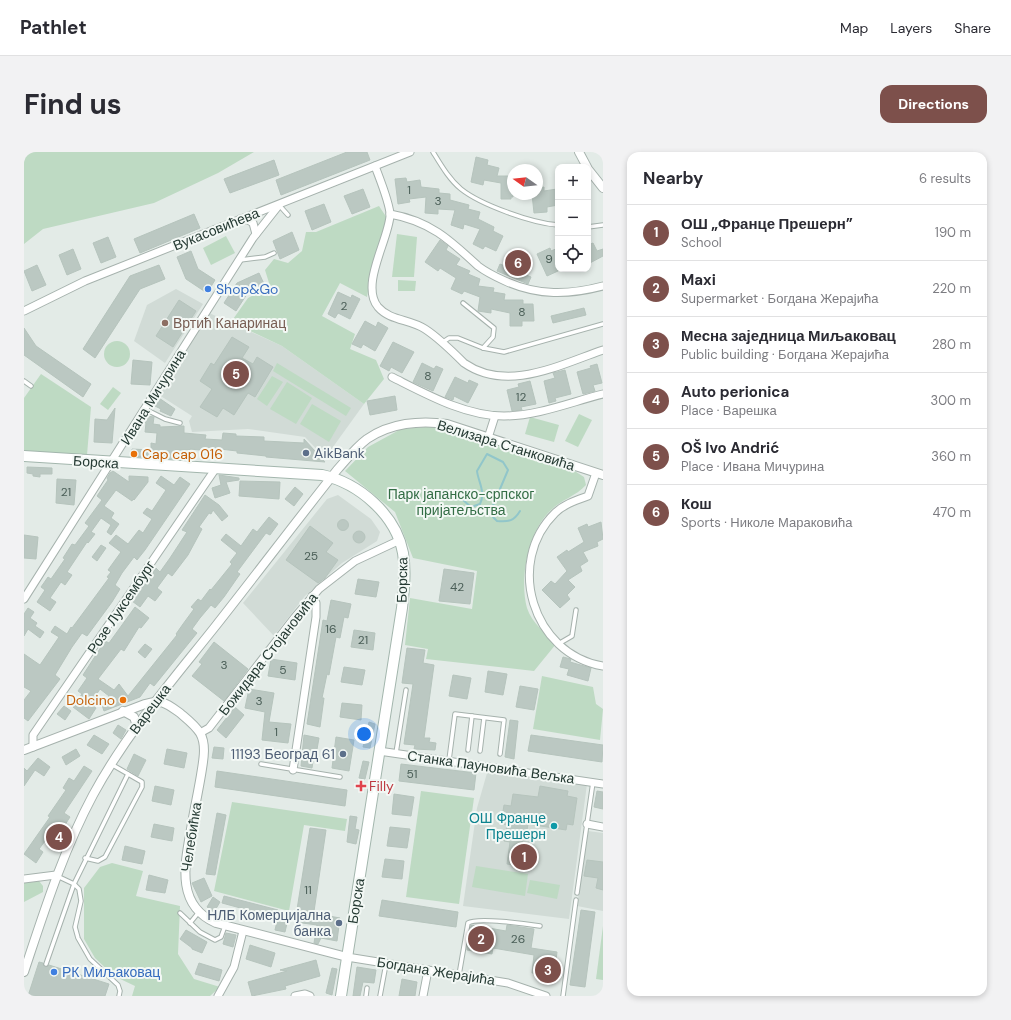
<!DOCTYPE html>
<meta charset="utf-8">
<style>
:root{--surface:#fff;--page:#f2f2f3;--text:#2b2b33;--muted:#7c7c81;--line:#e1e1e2;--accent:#7d504b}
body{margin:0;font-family:"DM Sans",sans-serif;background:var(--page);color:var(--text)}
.controls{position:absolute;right:12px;top:12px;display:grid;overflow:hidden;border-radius:8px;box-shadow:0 2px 6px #0003}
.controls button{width:36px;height:36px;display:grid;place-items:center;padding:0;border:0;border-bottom:1px solid var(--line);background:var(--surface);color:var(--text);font:20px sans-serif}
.compass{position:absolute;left:483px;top:12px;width:36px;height:36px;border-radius:50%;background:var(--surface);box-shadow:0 2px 6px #0003;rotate:285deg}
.you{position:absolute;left:340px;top:582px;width:14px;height:14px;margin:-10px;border:3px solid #fff;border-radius:50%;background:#1a73e8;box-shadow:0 0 0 6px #1a73e833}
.badge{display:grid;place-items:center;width:26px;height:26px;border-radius:50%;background:var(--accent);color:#fff;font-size:13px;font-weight:700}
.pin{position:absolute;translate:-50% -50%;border:2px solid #fff;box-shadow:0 1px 4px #0006}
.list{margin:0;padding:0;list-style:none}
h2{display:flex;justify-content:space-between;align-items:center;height:52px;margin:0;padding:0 16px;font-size:17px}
h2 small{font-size:13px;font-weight:400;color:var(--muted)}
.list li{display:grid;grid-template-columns:26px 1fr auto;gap:12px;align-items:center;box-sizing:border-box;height:56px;padding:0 16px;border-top:1px solid var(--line)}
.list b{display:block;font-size:15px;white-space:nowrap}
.list p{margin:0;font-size:13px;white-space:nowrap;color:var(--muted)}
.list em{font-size:13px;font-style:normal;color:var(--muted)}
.icon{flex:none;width:22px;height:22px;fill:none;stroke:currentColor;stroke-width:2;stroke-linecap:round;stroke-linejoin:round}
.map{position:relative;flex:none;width:579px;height:844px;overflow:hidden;border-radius:12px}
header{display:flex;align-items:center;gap:24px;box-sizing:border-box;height:56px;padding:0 20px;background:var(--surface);border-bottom:1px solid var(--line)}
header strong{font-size:19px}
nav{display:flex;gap:22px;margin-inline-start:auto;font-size:14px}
.intro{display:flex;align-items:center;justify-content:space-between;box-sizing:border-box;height:96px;padding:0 24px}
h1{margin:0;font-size:28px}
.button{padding:10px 18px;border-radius:12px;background:var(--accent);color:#fff;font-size:14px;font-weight:700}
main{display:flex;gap:24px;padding:0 24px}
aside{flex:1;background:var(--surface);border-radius:12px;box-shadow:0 2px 6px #0003}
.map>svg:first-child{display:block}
.built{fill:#d1dbd6}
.green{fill:#bedac3}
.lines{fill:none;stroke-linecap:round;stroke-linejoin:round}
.stream{stroke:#91c6ca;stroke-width:2}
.building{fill:#bbc8c2;stroke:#b6c4bd}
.service-casing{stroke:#a6b2ad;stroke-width:5.5}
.minor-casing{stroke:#a6b2ad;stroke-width:9}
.tertiary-casing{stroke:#a6b2ad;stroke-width:10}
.secondary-casing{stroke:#a3b6ad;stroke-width:12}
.service{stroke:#fff;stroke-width:3.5}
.minor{stroke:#fff;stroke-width:7}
.tertiary{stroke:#fff;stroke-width:8}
.secondary{stroke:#fff;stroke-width:10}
.shop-dot{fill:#3f7fe0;stroke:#f3f8f5;stroke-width:1.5}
.education-dot{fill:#8d6e63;stroke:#f3f8f5;stroke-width:1.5}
.service-dot{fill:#5c6f8a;stroke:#f3f8f5;stroke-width:1.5}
.food-dot{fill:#e8710a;stroke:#f3f8f5;stroke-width:1.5}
.health-dot{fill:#e0444e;stroke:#f3f8f5;stroke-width:1.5}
.culture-dot{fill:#0f9aa8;stroke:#f3f8f5;stroke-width:1.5}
.labels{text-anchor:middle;stroke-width:4;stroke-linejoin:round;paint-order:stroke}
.number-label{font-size:12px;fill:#4a5e57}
.street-label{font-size:14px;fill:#253a33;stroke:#f3f8f5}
.shop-label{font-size:14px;fill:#366cbe;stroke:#f3f8f5;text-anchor:start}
.education-label{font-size:14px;fill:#785e54;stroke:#f3f8f5;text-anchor:start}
.service-label{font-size:14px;fill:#4e5e75;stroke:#f3f8f5;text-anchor:end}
.food-label{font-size:14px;fill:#c56008;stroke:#f3f8f5;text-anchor:start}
.park-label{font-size:14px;fill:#336d45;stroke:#f3f8f5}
.health-label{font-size:14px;fill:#be3a42;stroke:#f3f8f5;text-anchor:start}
.culture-label{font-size:14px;fill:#0d838f;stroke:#f3f8f5;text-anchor:end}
</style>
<header>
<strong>Pathlet</strong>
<nav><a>Map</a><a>Layers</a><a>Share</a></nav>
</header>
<div class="intro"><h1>Find us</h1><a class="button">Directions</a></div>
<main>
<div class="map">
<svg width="579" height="844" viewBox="0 0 579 844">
<rect width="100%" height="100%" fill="#e3ebe7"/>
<g class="built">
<path d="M152,137L179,152L141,211L110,189L123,153Z"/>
<path d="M183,160L258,194L340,252L301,306L281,285L224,277L168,280L165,269L168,264L132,241Z"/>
<path d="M314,343L347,367L356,380L353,389L318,411L281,444L250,484L219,451L303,347Z"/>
<path d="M465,614L563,632L545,767L439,754L453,656Z"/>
<path d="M564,679L579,681V759L553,754Z"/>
</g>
<g class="green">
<path d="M0,0H230L194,21L130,51L19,77L0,92Z"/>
<path d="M355,54L363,66L362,83L347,122L343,145L316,131L298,164L331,182L326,197L352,208L360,227L340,252L258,194L207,170L224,146L246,134L241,118L250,107L264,111L278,99L282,80H292Z"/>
<path d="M373,82L393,85L390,125H368Z"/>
<path d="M202,84L211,101L187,113L179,96Z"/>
<path d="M489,103L504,108L500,120L484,113Z"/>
<path d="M374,128L392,129L391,139H374Z"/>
<circle cx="93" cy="202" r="13"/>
<path d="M253,211L327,256L322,264L249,219Z"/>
<path d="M17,222L67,255L63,303L0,299V246Z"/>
<path d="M248,224L259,230L243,254L233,247Z"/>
<path d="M263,230L288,246L272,272L246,257Z"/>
<path d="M89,235L97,241L84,258L76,252Z"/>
<path d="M288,252L317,269L305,290L276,272Z"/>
<path d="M555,262L568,268L554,295L541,289Z"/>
<path d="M506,265L535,273L530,290L501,282Z"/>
<path d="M413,274L549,318L560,325L562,333C552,344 537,348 527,358C504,379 495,427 503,456C508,471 521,481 532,492L510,519L402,507L404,497L381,493L386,446L448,457L453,419L389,406L371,360L321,319L344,295L377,277Z"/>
<path d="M518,524L569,535L572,552L579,557L576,588L509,577Z"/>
<path d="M397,639L450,646L435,752L382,745Z"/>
<path d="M208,650L323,667L321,679L280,673L265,759L190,739Z"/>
<path d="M88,711L119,719L112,744L156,754L154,802L170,827L196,835L186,844H108L111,834L90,824L71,806L60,787V736L76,715Z"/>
<path d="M452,714L504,722L501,744L448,735Z"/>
<path d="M506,728L536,733L533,747L503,741Z"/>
<path d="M0,729H15L19,734V740L0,750Z"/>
<path d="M579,774V828L572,827Z"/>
</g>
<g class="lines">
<path class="stream" d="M432,345L439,348L447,355L456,352C462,340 454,329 453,319L463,302L479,310L484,318L468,356L469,365L473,369C485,370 490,369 496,359"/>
</g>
<g class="building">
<path d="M323,0H343L346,8L257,43L252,28Z"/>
<path d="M452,5L464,8L463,13L475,16L473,24H488L489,45H487V47H477V31L460,28L459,33L447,30Z"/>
<path d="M250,8L255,23L206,41L200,27Z"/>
<path d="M382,26L383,30L396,28L397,35L415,37V41L426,42V48L445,53L444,57L456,60L454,67L470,75L469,79L479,84L472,99L461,94L459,97L449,92L456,77L440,72L439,77L427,73L431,58L414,57V62L401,61L402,45L385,47L386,50L374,52L371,27Z"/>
<path d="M520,35V39L533,37L534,53L523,55V60L510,61L508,42H513V36Z"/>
<path d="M339,37L346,55L328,62L320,44Z"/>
<path d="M300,52L307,70L288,78L281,59Z"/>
<path d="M170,62L176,76L116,101L110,87Z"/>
<path d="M268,80L275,98L256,107L249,89Z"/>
<path d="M84,85L92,105L77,111L69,91Z"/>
<path d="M416,88L424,94L422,98L436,107L432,113L446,119L444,122L456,127L454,134L470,136L469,140L481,142L480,148H499V152H509L510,169H498V174H486V161L467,157V161L454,159L456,145L440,139L438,142L427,137L432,126L416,116L414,119L401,110Z"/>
<path d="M569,91L573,99L579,97V104L564,112V93Z"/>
<path d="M526,96L527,99L534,96V119L523,124L513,102Z"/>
<path d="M49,97L57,117L43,123L35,103Z"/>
<path d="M167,99L174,117L191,128L183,141L162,127L153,105Z"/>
<path d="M476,112L507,125L504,132L473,119Z"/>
<path d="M13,113L22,133L8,139L0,119Z"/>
<path d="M135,113L141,127L116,137L71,206L59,197L106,124Z"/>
<path d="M235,121L241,134L223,142L212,159L200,151L213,131Z"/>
<path d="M314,140L327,146L328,143L336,147L326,167L314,161L311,166L304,162Z"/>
<path d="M155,148L172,159L149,195L132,184Z"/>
<path d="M560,156L562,163L529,171L527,164Z"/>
<path d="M341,169L352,175L354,170L364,176L351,199L339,192L337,196L328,192Z"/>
<path d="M0,176L12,194L67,232L59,245L0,203Z"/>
<path d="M208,185L225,195L218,206L229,212L233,205L249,215L231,245L224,241L210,263L199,256L193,265L176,255L188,237L176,229L187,211L190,213Z"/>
<path d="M369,190L390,200L378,221L367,215L365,219L356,214Z"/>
<path d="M109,208L128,210L126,233L107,232Z"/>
<path d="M398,211L410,217L412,214L419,217L409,239L389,230Z"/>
<path d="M573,212L578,231L569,233L571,239L559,242L553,220L567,216L566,214Z"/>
<path d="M541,218L547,242L531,246L532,249L525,251L520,229L531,226L529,221Z"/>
<path d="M431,225L444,231L445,228L454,232L444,251L430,244L429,248L421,245Z"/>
<path d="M506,229L512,252L497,255L498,258L488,259L483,238L495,235L494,232Z"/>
<path d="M371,244L373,258L346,263L343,249Z"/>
<path d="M135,246L151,257L147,264L136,259L137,257L131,254Z"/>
<path d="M91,256L88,291L70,290L71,267L83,268Z"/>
<path d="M123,264L130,265L129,272L136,273V275L160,274V281L182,283L181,287L198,288L199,281L212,282V284L240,285V289L280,291V287L301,310L242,305V304L213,301V299L196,297L195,300L166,297V298H151V307L108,304V297L127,298V291L132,292L133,281L121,280L122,271L120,270Z"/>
<path d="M3,315L28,316V322H16V325L9,324V322L3,321Z"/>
<path d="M89,319L105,330V324L124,325V330L110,348L109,347L108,349L92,338L80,354L90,361L87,366L95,372L87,383L83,380L87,373L77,366L67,380L71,382L64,391L63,390L43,420L48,423L41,433L37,430L26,446L32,450L26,459L13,450L21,438L17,435L24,425L27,427L41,407L39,406L48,392L51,393L65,374L61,371L78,348L73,344L84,328L83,326L86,321Z"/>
<path d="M195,323L215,326V328L202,330L206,341L191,346L188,336L197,333Z"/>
<path d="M137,324L150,333L156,325L166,332L121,398L113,408L110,405L98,421L91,433L96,437L88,450L63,484L58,481L48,495L31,523L36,527L4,569L0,566V548L7,539L0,535V502L16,513L35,485L27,480L31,474L43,482L47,475L48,476L85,426L83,425L87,420L84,418L97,400L85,391L92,383L104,392L115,378L119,381L128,367L119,361L123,356L128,359L142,338L132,331Z"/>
<path d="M33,327L52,328L50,353L32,351Z"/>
<path d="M216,329L256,330L255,347L215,344Z"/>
<path d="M271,335L279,342L270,354L261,347Z"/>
<path d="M181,343L195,353L204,364L198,369L189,358L187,362L185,361L175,375L178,377L164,403L148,424L144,421L133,436L138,440L131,449L124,444L116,455L108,449L132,416L136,420L146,406L163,380L158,378Z"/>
<path d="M245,365L254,372L246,383L242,381L213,420L216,422L200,445L191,456L187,453L176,466L168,477L173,481L130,534L126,531L116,545L80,559L78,553L85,544L76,537L66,552L72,556L65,567L49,555L58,542L54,539L63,526L59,523L81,489L85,491L111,455L125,466L117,476L115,475L100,499L97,497L74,527L90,538L95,532L104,544L153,483L152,482L159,472L170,457L167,455L174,447L177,449L186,437L187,438L208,412L206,410L213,401L197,388L202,382L217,394L229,377L233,380Z"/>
<circle cx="319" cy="373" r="5.5"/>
<path d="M577,370L579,387L573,390L574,394L559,400L564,409L556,414L558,419L544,428L551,435L543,443L546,447L536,456L518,438L527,429L531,432L543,419L533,405L543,398L544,400L560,390L554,376L563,372L564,375Z"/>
<path d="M286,374L309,391L302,400L314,408L301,426L294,431L262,408Z"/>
<circle cx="335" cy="385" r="6"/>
<path d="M0,383L14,385L12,407L0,406Z"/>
<path d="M77,393L82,396L73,409L68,405Z"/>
<path d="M420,417L450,421L446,452L415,449Z"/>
<path d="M334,427L355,430L352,445L331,442Z"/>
<path d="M307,448L327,452L324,466L320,465L316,486L312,485L305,523L303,522L298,546H300L296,575L283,572L299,468L303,469Z"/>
<path d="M4,456L10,460L6,466L13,471L11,474L20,480L16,486L4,477L0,484V462Z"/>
<path d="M330,478L351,481L349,498L327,495Z"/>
<path d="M190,490L224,517L200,549L168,524L178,512L175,510Z"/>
<path d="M121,492L128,497L121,506L114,500Z"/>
<path d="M383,496L401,498L399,511L410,513L400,586H406L405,590L412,591L411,598L390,597L391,593L380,592L389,532L378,531Z"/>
<path d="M539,505L547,507L546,510L567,516L564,529L543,523L545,517L536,515Z"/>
<path d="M247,507L273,511L271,528L244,524Z"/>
<path d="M320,515L341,518L338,533L317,530Z"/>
<path d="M464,519L483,522L479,543L461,540Z"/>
<path d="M429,523L447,526L443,547L425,544Z"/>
<path d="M496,534L514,537L510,558L492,555Z"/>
<path d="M225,537L250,541L245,570L267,572L264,591L238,588L241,560L221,556Z"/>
<path d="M318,551L338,553L337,568L316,565Z"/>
<path d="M40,554L47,559L41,568L33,562Z"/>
<path d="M211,555L220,563L202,586L193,578Z"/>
<path d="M486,568L494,569L490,607L481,605Z"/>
<path d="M345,570L351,572L346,596L339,595Z"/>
<path d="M94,573L102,578L97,587L89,581Z"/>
<path d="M70,583L85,592L78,602L63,593Z"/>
<path d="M280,583L295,586L292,603H290L288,616L277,614Z"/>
<path d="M507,583L579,593L578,610L504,599Z"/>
<path d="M312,585L330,588L325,619L308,616Z"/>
<path d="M190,595L200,596L199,607L188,606Z"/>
<path d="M52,597L56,604L42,613L38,605Z"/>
<path d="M143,597L163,601L160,616L140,612Z"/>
<path d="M110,602L122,608L114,624L103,617Z"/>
<path d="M14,606L26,615L20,624L11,618L0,634V616L3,619Z"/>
<path d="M339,609L345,610L341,627L335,626Z"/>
<path d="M377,612L452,621L450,638L375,629Z"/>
<path d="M60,614L68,619L40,661L46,665L37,679L42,682L36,693L24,685L15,697L19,700L12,711L0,702L26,665L24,664L42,638L39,636L45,626L50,629Z"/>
<path d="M193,619L323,638L321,654L191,635Z"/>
<path d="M131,634L150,638L147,653L128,649Z"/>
<path d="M516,634L544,639L543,644L553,646L549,673L543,672L542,678L504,672L503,678L500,679L494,714L483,712L486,690L480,689L483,673L477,672L480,653L487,654L489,642L514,645Z"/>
<path d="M573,639L579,640V657L570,655Z"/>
<path d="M370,642L390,645L387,664L368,662Z"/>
<path d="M193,661L202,663L191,723L182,722Z"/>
<path d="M326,664L333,665L331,677L335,678L332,692L323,690Z"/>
<path d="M130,672L150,676L148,689L127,685Z"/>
<path d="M366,675L386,677L383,696L363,694Z"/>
<path d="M286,676L302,678L289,766L304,769L305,764L316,766L313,789L297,786L294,792L290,791L293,773L271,770Z"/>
<path d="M101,694L121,699L118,712L98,708Z"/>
<path d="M361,707L380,709L378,727L358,725Z"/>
<path d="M563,708L579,710V738L572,736L574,726L560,724Z"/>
<path d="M125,723L144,728L141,741L122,738Z"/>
<path d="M180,726L188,744L177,750L168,731Z"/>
<path d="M200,744L254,758L253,766L198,751Z"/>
<path d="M189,745L196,750L190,760L183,755Z"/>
<path d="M358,748L434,760L432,775L355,764Z"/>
<path d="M557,758L571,760L561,835L546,833Z"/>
<path d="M254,765L264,767L261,780L251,778Z"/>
<path d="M447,773L482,779L483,773L510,777L507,796L533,800L530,824L508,821L510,803L469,796L468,802L443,798Z"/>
<path d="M162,778L183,790L178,801L168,797V796L156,787Z"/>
<path d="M202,781L212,783L209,795L199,792Z"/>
<path d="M226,793L251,801L247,815L222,807Z"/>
<path d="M292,808L296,824L261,834L262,837L228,844L224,830L263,819L256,818Z"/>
<path d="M15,810L19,811L21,815L25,813L85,832L81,844H4Z"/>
<path d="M175,811L198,818L195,829L171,822Z"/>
<path d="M333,815L352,818L350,831L339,830L336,844H329Z"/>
<path d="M308,816L313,817L308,843L302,841Z"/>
<path d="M378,827L393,830L391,844H375Z"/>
</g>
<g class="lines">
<g class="service-casing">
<g id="service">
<path d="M409,0C417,13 425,27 437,37C457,53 508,71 534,73"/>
<path d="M255,53L264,63"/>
<path d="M564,75L579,73"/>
<path d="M216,108L241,105L250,101"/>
<path d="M439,151L470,176L469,185L459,196"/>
<path d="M419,190L425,186H434L459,196L480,200L579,172"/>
<path d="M0,229L7,234"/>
<path d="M121,257L141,267L156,271"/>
<path d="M536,491L548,484L552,458"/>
<path d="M444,598L448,564"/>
<path d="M456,599L460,566"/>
<path d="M372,601L382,538"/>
<path d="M425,608L431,562L480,568L476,602"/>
<path d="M237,612L316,625"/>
<path d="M61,706L74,709L81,705L118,635V630L87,612"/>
<path d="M33,724L50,732L55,737L57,749L51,775L54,786L66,807L94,833L96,839L95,844"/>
<path d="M553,741L569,630"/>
<path d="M156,761L176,780L191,788L197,785L201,774"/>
<path d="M166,771L175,760"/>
<path d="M22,812L50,732L104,622"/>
<path d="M435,823L444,771C453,765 503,772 516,774"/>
<path d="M342,844L343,836"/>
<path d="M356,844L362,812"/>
<path d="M539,844L552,748"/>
</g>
</g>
<g class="minor-casing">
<g id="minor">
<path d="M351,14C355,25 367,54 366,64C364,89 336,133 354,155C366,169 386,167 401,177C415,186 428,199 440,211C483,241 535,213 579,198"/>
<path d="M366,62C406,69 426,88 454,114C462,120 472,125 481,129C514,144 545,143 579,134"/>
<path d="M216,67L224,68L229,71L232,82"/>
<path d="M0,159L61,129L386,0"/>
<path d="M368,225C402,242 441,264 480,264C513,264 547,250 579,242"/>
<path d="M464,286L471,264"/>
<path d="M572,321L564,344C553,348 540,352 531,361C481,410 508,502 579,514"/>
<path d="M0,447L229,86L255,53"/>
<path d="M176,581L185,576L271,465L295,437L331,409L376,388"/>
<path d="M9,595V583L192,316"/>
<path d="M355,599L579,632"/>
<path d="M269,618L292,465V451L288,444"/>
<path d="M563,672L579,675"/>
<path d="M0,727L32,723"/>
<path d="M323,805L484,831L522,844"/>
<path d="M194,844L210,815L219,779"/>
<path d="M271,844L281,842L286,844"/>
<path d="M399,844L404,818"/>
</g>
</g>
<g class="tertiary-casing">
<g id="tertiary">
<path d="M555,0L563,15"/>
<path d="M564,17L579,36"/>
<path d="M99,559L110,565L113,574"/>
<path d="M0,598L121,552C138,547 142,551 156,561C163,567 171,573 176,581C183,593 179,610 177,623C174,641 170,659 167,677C161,711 151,753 192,771L323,805"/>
<path d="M0,820C20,760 39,699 69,643C102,582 147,530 190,476C231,424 271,371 313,318C322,308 331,296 343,287C366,271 396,268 423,272L579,323"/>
</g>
</g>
<g class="secondary-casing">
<path id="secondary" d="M0,304L298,323C335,331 372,363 379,401C382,419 380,437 378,456L317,844"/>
</g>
<use href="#service" class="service"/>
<use href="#minor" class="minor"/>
<use href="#tertiary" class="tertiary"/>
<use href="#secondary" class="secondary"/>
</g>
<g class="shop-dot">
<circle cx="184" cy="137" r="4"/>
<circle cx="30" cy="820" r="4"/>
</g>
<circle class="education-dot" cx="141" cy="171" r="4"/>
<g class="service-dot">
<circle cx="282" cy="301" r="4"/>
<circle cx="319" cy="602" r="4"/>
<circle cx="315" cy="771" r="4"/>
</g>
<g class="food-dot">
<circle cx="110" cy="302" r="4"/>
<circle cx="99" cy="548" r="4"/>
</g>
<path class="health-dot" d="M335 628h4v4h4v4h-4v4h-4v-4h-4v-4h4z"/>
<circle class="culture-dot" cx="530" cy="674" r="4"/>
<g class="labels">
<g class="number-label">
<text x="385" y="42">1</text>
<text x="414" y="53">3</text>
<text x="525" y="111">9</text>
<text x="320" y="158">2</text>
<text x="498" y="164">8</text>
<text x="404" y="228">8</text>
<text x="497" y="249">12</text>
<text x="42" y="344">21</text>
<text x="287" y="408">25</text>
<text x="433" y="439">42</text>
<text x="307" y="481">16</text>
<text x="339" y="492">21</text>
<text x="200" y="517">3</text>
<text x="259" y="522">5</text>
<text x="235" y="553">3</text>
<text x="252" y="584">1</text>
<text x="388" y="626">51</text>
<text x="284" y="742">11</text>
<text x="494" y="791">26</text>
</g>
<g class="street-label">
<text transform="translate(192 77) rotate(-22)" y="5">Вукасовићева</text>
<text transform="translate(129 245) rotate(-58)" y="5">Ивана Мичурина</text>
<text transform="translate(482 293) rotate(17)" y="5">Велизара Станковића</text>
<text transform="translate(72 310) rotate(4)" y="5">Борска</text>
<text transform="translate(378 428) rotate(-89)" y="5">Борска</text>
<text transform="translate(97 455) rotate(-56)" y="5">Розе Луксембург</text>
<text transform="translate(244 502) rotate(-52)" y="5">Божидара Стојановића</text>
<text transform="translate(126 557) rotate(-53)" y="5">Варешка</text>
<text transform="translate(467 615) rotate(8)" y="5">Станка Пауновића Вељка</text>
<text transform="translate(167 685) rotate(-81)" y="5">Челебићка</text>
<text transform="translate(332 749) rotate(-81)" y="5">Борска</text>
<text transform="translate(412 819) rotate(9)" y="5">Богдана Жерајића</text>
</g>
<g class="shop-label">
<text x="192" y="142">Shop&amp;Go</text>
<text x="38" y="825">РК Миљаковац</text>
</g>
<g class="education-label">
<text x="149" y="176">Вртић Канаринац</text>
</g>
<g class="service-label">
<text x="290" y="306" text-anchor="start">AikBank</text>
<text x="311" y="607">11193 Београд 61</text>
<text x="307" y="768">НЛБ Комерцијална<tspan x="307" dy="16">банка</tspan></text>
</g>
<g class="food-label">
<text x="118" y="307">Cap cap 016</text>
<text x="91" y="553" text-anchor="end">Dolcino</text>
</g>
<g class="park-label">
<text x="437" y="347">Парк јапанско-српског<tspan x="437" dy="16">пријатељства</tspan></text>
</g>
<g class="health-label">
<text x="345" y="639">Filly</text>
</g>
<g class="culture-label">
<text x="522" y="671">ОШ Франце<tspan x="522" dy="16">Прешерн</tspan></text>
</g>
</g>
</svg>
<div class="controls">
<button>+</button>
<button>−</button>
<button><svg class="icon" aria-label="locate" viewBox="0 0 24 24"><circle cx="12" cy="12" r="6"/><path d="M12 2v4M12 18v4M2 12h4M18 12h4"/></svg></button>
</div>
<svg class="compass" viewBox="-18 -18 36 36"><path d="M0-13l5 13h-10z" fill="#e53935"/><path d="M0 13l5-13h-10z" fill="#7c7c81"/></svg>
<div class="you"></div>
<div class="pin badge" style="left:500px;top:705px">1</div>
<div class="pin badge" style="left:457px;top:787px">2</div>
<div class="pin badge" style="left:524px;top:818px">3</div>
<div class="pin badge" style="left:35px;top:685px">4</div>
<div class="pin badge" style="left:212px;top:222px">5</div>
<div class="pin badge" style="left:494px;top:111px">6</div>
</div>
<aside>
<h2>Nearby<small>6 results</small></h2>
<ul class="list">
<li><span class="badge">1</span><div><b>ОШ „Франце Прешерн”</b><p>School</p></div><em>190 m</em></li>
<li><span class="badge">2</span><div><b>Maxi</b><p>Supermarket · Богдана Жерајића</p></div><em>220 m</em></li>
<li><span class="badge">3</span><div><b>Месна заједница Миљаковац</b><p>Public building · Богдана Жерајића</p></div><em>280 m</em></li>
<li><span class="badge">4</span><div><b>Auto perionica</b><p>Place · Варешка</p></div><em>300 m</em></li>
<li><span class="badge">5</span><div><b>OŠ Ivo Andrić</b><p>Place · Ивана Мичурина</p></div><em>360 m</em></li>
<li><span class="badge">6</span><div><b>Кош</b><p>Sports · Николе Мараковића</p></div><em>470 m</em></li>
</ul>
</aside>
</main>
